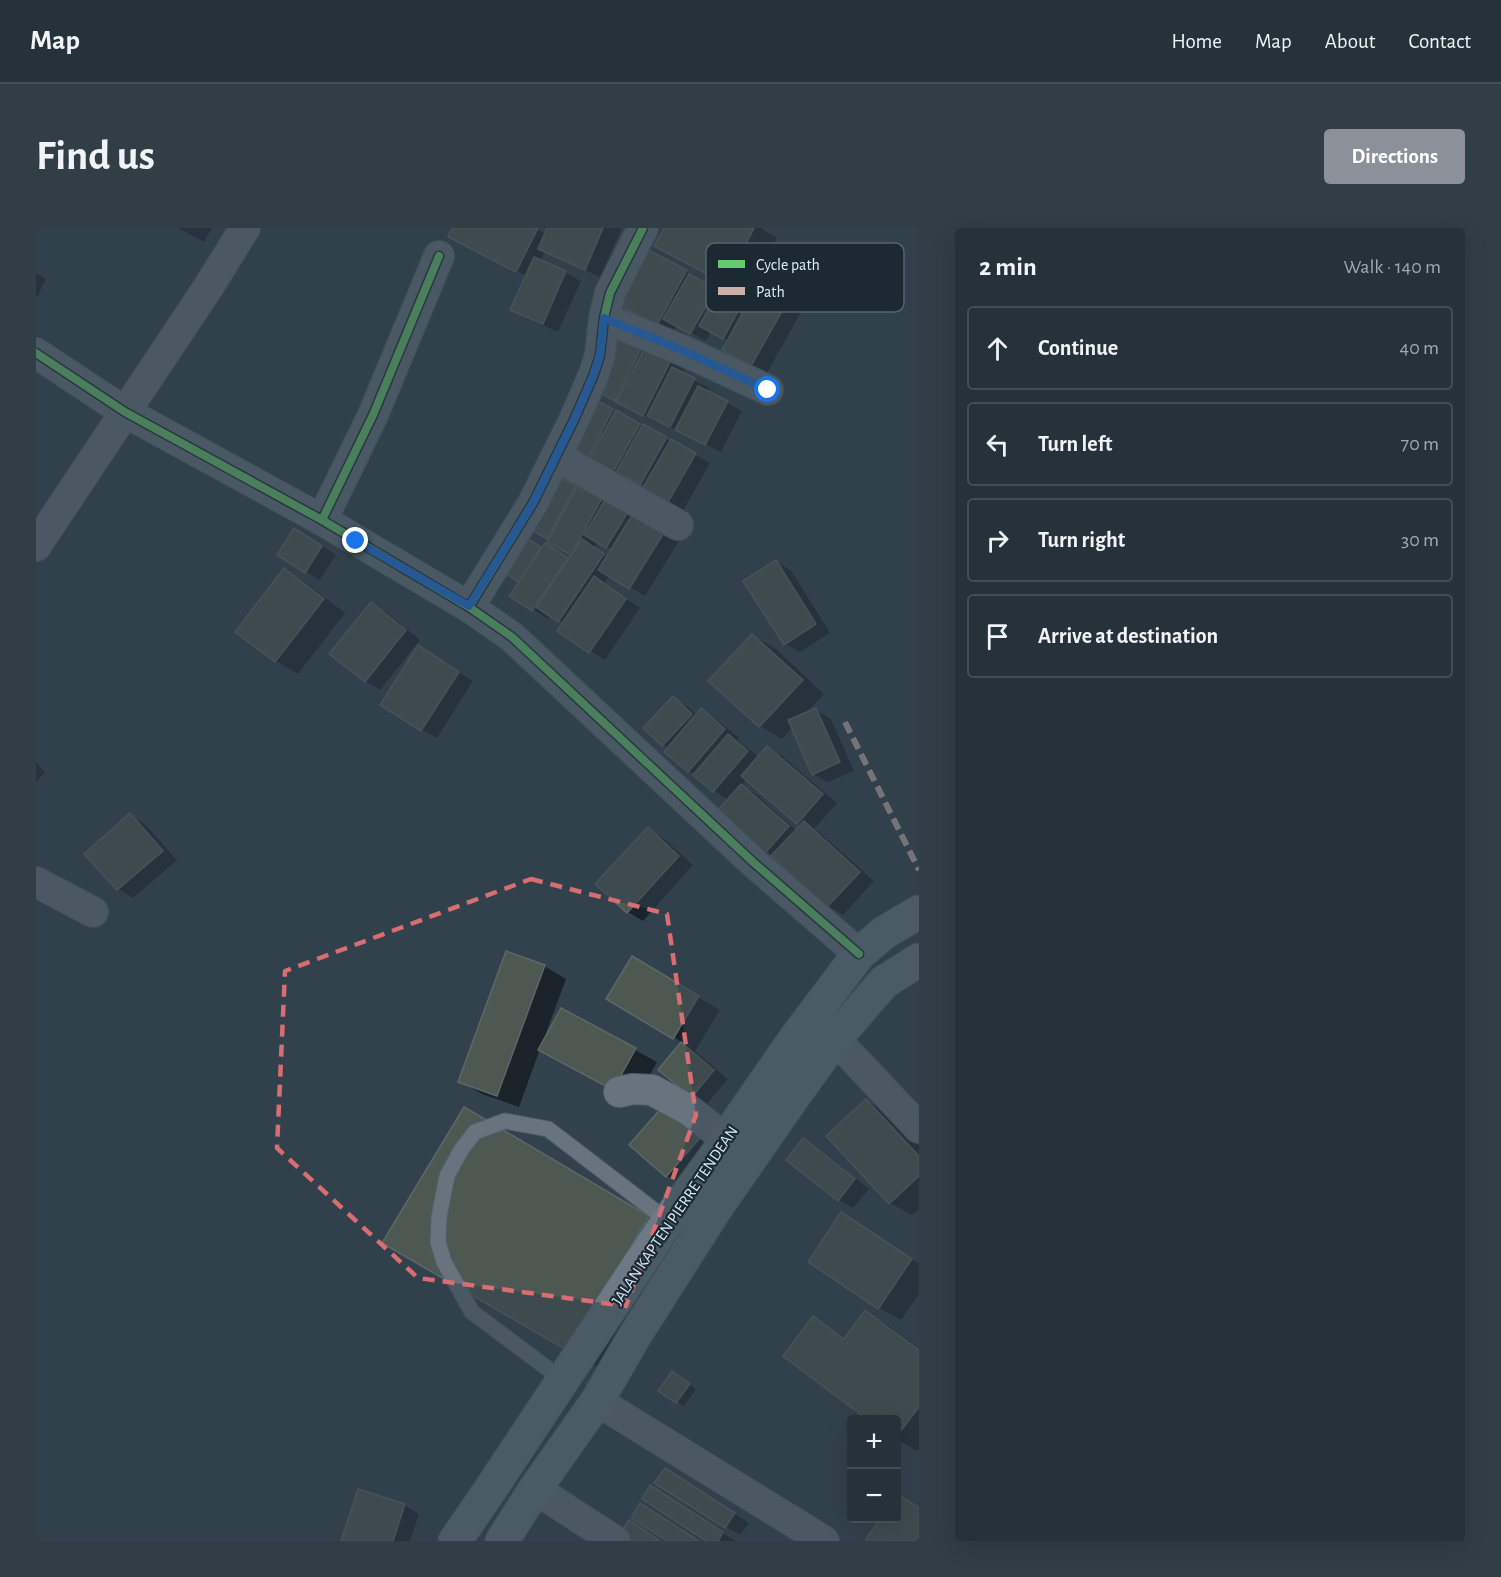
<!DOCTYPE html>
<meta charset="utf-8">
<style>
:root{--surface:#25323a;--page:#313e45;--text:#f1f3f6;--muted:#a3aaaf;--line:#424d54;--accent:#8c9099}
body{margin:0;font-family:"Alegreya Sans",sans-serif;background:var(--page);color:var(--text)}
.controls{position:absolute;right:18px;bottom:18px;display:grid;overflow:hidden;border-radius:6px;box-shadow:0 6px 24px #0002}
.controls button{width:54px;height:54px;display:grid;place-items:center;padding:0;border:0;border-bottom:2px solid var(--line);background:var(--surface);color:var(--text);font:30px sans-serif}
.stop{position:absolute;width:18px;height:18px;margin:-14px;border:4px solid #1a73e8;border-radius:50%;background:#fff}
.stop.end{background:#1a73e8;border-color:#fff;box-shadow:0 2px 6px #0008}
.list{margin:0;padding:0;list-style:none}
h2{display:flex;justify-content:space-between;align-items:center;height:78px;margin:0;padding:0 24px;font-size:26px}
h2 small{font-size:20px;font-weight:400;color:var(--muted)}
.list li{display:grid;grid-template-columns:39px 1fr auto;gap:18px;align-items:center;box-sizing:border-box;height:84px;margin:0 12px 12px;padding:0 12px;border:2px solid var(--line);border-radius:6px}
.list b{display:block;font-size:22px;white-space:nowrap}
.list em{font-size:20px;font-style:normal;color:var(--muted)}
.icon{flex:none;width:33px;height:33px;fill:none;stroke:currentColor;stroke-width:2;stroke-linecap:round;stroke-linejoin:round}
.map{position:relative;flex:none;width:883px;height:1313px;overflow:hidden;border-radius:6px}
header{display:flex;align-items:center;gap:36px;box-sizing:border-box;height:84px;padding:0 30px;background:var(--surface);border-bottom:2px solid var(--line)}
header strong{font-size:28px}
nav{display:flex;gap:33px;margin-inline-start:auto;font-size:21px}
.intro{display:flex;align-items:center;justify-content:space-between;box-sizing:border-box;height:144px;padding:0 36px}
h1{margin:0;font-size:42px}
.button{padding:15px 27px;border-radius:6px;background:var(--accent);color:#fff;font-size:21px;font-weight:700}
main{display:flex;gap:36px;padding:0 36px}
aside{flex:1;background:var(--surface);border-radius:6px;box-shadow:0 6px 24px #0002}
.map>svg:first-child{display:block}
.shadow{fill:#0007;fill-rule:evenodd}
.building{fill:#4d5852;stroke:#5e6767;stroke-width:1.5}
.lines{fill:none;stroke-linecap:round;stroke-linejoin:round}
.service-casing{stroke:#506069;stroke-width:17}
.minor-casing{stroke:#506069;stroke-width:32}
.trunk-casing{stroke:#506069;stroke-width:35}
.service{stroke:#67737d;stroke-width:15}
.minor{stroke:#67737d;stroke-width:30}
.trunk{stroke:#6b7a85;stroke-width:33}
.quiet{stroke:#cab0a6;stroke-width:6;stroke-dasharray:12 6;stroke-linecap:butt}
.cycleway-casing{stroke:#1b2933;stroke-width:11}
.cycleway{stroke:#67ca6e;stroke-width:8}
.route{stroke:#1a73e8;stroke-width:8}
.marked{fill:none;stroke:#d86d72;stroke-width:4.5;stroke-dasharray:12 8;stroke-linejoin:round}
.labels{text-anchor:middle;stroke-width:4.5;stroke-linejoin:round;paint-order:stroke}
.street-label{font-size:16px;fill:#dceefc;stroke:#1b2933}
.key{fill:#1b2933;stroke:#55646f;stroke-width:1.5}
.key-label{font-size:16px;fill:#dceefc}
</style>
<header>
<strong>Map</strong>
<nav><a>Home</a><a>Map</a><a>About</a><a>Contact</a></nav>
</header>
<div class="intro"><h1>Find us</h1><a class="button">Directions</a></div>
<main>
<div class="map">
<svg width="883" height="1313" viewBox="0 0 883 1313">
<rect width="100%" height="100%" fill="#31424d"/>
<g class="shadow">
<path d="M142,0H176L168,14Z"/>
<path d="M418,0H499L510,6L513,0H586L564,49L509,24L504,34L530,45L545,53L522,104L491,90L476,81L491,48L429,17Z"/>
<path d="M630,0H725L741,10L726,39L708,30L693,57L642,30Z"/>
<path d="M650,44L665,52L664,54L683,65L685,61L713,76L725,55L768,79L731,145L702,130L692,113L675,103L670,113L641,97L637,104L591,80Z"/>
<path d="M0,45L10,51L0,71Z"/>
<path d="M582,111L608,124L634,134L649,142L647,146L673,160L671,164L706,183L685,224L623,194L622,195L572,168Z"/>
<path d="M555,171L607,199V198L674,235L647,283L608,261L610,259L594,250L593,252L530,217Z"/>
<path d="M518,248L542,261L543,259L570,274L614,295L643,313L609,368L574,347L568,356L604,380L569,432L554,423L528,395L514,387L512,391L476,368L485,353L482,306L507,321L524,326L534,332L537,327L513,313L514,311L490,298ZM562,314L576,322L572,329L558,320Z"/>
<path d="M274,310L300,327L284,352L270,344Z"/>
<path d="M740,334L755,342L794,405L764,424L749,416Z"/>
<path d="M248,342L270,355L309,385L262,446L240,433L202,404Z"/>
<path d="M335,376L350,384L384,412L344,462L329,453Z"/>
<path d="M717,408L739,420L788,466L768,487L780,482L795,491L818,543L792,554L777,546L757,499L746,511L724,498Z"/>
<path d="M397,427L437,453L401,510L386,502Z"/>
<path d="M637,470L652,479L661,487L665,482L680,491L703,510L701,512L723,529L731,520L746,528L801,575L778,601L783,604L838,653L807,687L792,678L737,628L730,624L683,583L693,572L678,563L659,546L653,543L633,520L627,516ZM711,551L761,595L766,597L761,603L720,566L705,558Z"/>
<path d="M0,534L9,545L0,554Z"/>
<path d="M94,587L109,596L141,632L97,670L82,661L50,626Z"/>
<path d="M612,601L627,610L657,637L607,693L592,684L562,656Z"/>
<path d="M596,730L684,782L659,823L692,851L671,876L656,868L624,842L646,814L572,770Z"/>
<path d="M508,738L530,751L510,805L512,806L525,782L621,834L600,873L504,821L483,879L446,866L424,853Z"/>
<path d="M831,873L853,886L883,918V981L876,987L854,975Z"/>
<path d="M627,880L678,920L646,957L631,948L595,917Z"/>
<path d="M428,881L640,1005L561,1138L348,1014Z"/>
<path d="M767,912L782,921L833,961L817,980L802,972Z"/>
<path d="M805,986L883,1035V1066L865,1092L843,1080L774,1034Z"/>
<path d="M830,1084L852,1097L883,1120V1220L881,1223L860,1211V1192L778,1090L810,1111Z"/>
<path d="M643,1149L660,1161L648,1178L641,1174Z"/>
<path d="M644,1250L713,1295L704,1307L690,1299Z"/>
<path d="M630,1268L700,1313H673Z"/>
<path d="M368,1277L383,1286L374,1313H306Z"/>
</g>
<g class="building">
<path d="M416,0H502L480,44L412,9Z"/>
<path d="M511,0H567L549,42L502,21Z"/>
<path d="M628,0H718L704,28L686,19L671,46L618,18Z"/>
<path d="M604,18L651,42L621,97L574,72Z"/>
<path d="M498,29L530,43L507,96L474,82Z"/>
<path d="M653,46L680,61L654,106L627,91Z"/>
<path d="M724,53L754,69L715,138L686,122Z"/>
<path d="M684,59L708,72L687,111L663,98Z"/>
<path d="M581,109L605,121L579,173L555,160Z"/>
<path d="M609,119L635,132L607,188L580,174Z"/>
<path d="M636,139L659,150L634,199L611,188Z"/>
<path d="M662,158L692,173L669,217L639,202Z"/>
<path d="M554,169L577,181L552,230L528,217Z"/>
<path d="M580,182L604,196L577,244L553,231Z"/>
<path d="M607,196L631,209L604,257L580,244Z"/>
<path d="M635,211L660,225L631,276L606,261Z"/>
<path d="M517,246L540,258L511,311L488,298Z"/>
<path d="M542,257L566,270L535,327L511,314Z"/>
<path d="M570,270L592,284L570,320L548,307Z"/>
<path d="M598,284L629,303L593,361L562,342Z"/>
<path d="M258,300L286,318L269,345L241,327Z"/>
<path d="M481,304L505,319L483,354L459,339Z"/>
<path d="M546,311L568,326L522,394L500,379Z"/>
<path d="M509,315L532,330L496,383L473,368Z"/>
<path d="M740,332L780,396L748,417L707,353Z"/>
<path d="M248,340L288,371L239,434L199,404Z"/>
<path d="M558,348L590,371L553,425L521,403Z"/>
<path d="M335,374L370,402L329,454L293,426Z"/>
<path d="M716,406L767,452L723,499L672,453Z"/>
<path d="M382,417L423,444L385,503L344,477Z"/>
<path d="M637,468L656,486L626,518L607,500Z"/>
<path d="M665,480L689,501L652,544L628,524Z"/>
<path d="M780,480L804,534L776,547L752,492Z"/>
<path d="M692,506L712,523L677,564L657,547Z"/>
<path d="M731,518L787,566L761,596L705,548Z"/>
<path d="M705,556L753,598L729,625L681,583Z"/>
<path d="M94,585L127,623L81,662L48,626Z"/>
<path d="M768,593L824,644L791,679L735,628Z"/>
<path d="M612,599L643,628L591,685L559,656Z"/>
<path d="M470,723L509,737L461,868L422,854Z"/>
<path d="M596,728L663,768L637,811L570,771Z"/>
<path d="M525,780L600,820L577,862L502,822Z"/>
<path d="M645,814L678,842L656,869L622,842Z"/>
<path d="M830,871L883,928V948L853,976L790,908Z"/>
<path d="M627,878L664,910L630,949L593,917Z"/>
<path d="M428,879L613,988L532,1123L346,1015Z"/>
<path d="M767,910L819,951L802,973L750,932Z"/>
<path d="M805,984L876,1031L842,1081L772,1034Z"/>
<path d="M829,1082L883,1122V1179L860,1209V1192H832L747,1128L777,1088L808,1111Z"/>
<path d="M636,1143L654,1156L640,1175L622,1163Z"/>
<path d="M629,1240L699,1285L689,1300L618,1255Z"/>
<path d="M614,1257L687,1304L682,1313H670L606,1271Z"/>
<path d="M322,1261L369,1276L357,1313H305Z"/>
<path d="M862,1266L883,1280V1313H832L830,1311L845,1290H860V1268Z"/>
<path d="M604,1275L663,1313H631L595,1290Z"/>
<path d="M593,1292L624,1313H592L583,1307Z"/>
</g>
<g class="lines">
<g class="service-casing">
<path id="service" d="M527,1152L436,1084L408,1034L402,1014L403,989L411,948L425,922L439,904L469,893L512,901L632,993"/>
</g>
<g class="minor-casing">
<g id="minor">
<path d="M568,90L648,123L732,162"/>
<path d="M0,125L89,184L286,292L433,379L476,409L717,634L823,726"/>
<path d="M520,228L642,297"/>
<path d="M286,292L337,187L403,28"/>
<path d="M0,318L173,58L209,0"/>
<path d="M433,379L497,275L538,192L558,146L564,127L568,90L574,65L607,0"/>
<path d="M0,654L57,684"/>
<path d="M799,811L883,900"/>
<path d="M583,864L597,861L616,862L653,882L691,912"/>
<path d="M561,1173L788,1313"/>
<path d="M499,1261L579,1313"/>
</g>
</g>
<g class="trunk-casing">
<g id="trunk">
<path d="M419,1313L454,1262L632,993L691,912L700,896L761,808L823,726L849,704L883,684"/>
<path d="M466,1313L499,1261L561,1173L598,1109L680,980L760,865L799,811L848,754L883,732"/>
</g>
</g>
<use href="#service" class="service"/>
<use href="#minor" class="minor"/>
<use href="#trunk" class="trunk"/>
<path class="quiet" d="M809,494L883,642"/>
<g class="cycleway-casing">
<g id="cycleway">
<path d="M0,125L89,184L286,292L433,379L476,409L717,634L823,726"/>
<path d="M286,292L337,187L403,28"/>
<path d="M433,379L497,275L538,192L558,146L564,127L568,90L574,65L607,0"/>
</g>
</g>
<use href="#cycleway" class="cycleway"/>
</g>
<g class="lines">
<path class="route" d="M320,313L433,378L497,275L538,192L558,146L564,127L568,90L648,123L732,162"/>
</g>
<path d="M0 0H883V1313H0ZM495,651L631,686L660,887L590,1078L382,1050L241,920L249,743Z" fill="#31424d" fill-opacity=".55" fill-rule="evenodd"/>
<path class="marked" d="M495,651L631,686L660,887L590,1078L382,1050L241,920L249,743Z"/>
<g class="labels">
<g class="street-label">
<text transform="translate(638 987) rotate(-56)" y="6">JALAN KAPTEN PIERRE TENDEAN</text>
</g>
</g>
<rect x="670" y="15" width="198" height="69" rx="9" class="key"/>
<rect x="682" y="32" width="27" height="8" fill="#67ca6e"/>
<rect x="682" y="59" width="27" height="8" fill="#cab0a6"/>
<g class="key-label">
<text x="720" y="42">Cycle path</text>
<text x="720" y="69">Path</text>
</g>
</svg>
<div class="controls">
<button>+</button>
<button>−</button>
</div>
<div class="stop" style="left:732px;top:162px"></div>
<div class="stop end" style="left:320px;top:313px"></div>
</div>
<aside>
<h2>2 min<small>Walk · 140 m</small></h2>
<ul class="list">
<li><svg class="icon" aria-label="ahead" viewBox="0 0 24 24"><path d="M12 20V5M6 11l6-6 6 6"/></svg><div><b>Continue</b></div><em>40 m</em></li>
<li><svg class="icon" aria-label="left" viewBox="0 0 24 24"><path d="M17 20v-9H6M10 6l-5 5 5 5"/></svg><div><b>Turn left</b></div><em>70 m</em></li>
<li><svg class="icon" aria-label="right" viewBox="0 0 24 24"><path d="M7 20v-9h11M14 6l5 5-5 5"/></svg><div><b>Turn right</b></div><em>30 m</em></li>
<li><svg class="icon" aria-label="arrive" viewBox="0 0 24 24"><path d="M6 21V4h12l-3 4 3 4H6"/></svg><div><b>Arrive at destination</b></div></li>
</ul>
</aside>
</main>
